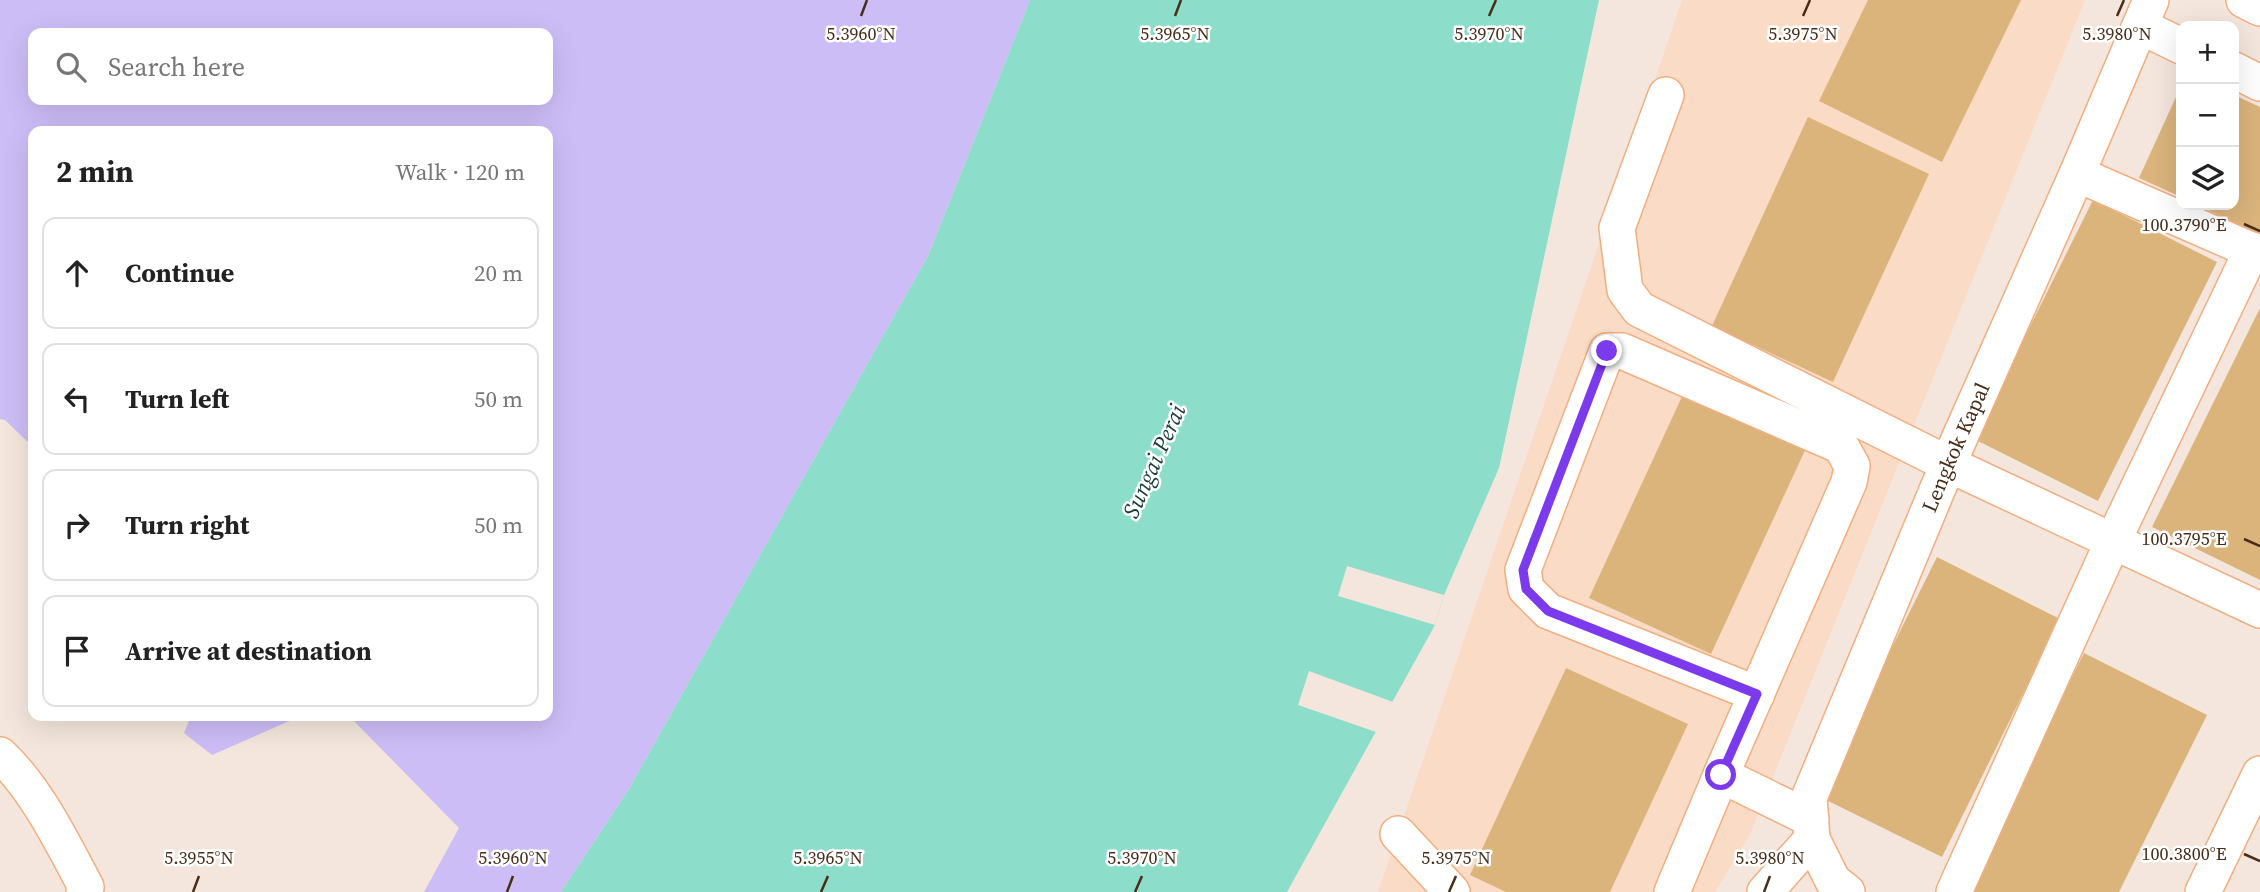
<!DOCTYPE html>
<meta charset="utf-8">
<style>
:root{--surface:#fff;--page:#f6f6f6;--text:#222;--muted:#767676;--line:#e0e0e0}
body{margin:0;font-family:"Source Serif 4",serif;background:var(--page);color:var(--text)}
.controls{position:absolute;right:21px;top:21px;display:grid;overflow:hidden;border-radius:14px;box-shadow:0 7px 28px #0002}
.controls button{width:63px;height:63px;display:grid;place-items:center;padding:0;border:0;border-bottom:2px solid var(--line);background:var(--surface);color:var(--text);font:35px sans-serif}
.stop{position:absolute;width:21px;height:21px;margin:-16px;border:5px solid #7c3aed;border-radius:50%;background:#fff}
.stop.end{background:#7c3aed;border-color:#fff;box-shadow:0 2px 7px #0008}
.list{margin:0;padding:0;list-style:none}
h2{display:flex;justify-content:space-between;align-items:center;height:91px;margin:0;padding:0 28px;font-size:30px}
h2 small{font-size:23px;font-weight:400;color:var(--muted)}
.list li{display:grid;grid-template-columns:46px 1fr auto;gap:21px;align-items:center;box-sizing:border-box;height:112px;margin:0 14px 14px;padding:0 14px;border:2px solid var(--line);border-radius:14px}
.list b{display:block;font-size:26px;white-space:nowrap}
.list em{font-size:23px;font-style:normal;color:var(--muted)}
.icon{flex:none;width:38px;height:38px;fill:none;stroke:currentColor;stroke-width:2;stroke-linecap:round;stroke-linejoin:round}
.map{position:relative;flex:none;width:2260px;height:892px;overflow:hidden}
.search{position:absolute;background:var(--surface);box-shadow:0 7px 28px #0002;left:28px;top:28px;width:525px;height:77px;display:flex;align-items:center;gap:18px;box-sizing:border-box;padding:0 24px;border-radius:14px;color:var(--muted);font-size:26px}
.panel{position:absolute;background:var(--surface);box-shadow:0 7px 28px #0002;left:28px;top:126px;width:525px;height:595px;border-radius:14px}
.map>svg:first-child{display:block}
.built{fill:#fadbc6}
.green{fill:#ccbdf7;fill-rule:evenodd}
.water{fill:#8cddc9}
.pier{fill:#f4e6dc}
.building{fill:#dbb47c}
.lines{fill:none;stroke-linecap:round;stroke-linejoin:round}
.minor-casing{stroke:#f2ae7e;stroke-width:38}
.minor{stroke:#fff;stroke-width:35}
.route{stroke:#7c3aed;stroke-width:9}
.ticks{fill:none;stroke:#482d19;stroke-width:2.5}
.labels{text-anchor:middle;stroke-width:5;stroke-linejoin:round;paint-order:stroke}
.street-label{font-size:21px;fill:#482d19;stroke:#fff}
.water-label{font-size:23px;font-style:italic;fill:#183e35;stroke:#fff}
.ticks-label{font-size:18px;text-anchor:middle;fill:#482d19;stroke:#fff;stroke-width:5;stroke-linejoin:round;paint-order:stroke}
</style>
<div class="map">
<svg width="2260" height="892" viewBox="0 0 2260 892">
<rect width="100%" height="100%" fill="#f4e6dc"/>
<path class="built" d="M1682,0H2085L1750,834L1715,892H1378Z"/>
<g class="green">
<path d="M0,0H1030L928,256L629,789L561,892H424L459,828L349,716H548V131H33V447L5,420L0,419ZM33,33H548V100H33Z"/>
<path d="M191,716H301L212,755L184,733Z"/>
</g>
<path class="water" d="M1030,0H1599L1499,468L1444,595L1435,625L1287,892H561L629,789L928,256Z"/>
<g class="pier">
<path d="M1347,566L1444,595L1435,625L1338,596Z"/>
<path d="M1309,671L1393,702L1376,732L1298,705Z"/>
</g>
<g class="building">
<path d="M1868,0H2021L1942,162L1819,101Z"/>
<path d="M2181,86V197L2139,178Z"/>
<path d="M2234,95L2260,107V234L2197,205H2234Z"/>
<path d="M1808,117L1929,174L1833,382L1712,326Z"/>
<path d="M2093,200L2217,262L2098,501L1974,439Z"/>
<path d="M2260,308V580L2152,527Z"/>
<path d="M1685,390L1807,446L1711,654L1589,598Z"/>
<path d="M1937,557L2060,619L1942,857L1818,796Z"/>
<path d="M2084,653L2207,715L2119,892H1965Z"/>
<path d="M1566,668L1688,724L1610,892H1506L1470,875Z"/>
</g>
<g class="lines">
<g class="minor-casing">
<g id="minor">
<path d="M2244,0L2260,8"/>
<path d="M2140,26L2181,46"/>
<path d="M2234,70L2260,83"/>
<path d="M1666,95L1617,228L1625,290L1639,309L1948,464L2260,610"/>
<path d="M2077,174L2260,254"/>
<path d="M1757,694L1548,611L1526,589L1523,570L1607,351H1622L1841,446L1852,466L1849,482L1721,775L1811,819"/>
<path d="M0,755C36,788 63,844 86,887L84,892"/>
<path d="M1398,834L1452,892"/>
<path d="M1672,892L1721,775"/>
<path d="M1765,892L1812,839"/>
<path id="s1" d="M1847,892L1833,881L1812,839L1809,798L1948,464L2077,174L2151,0"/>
<path d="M1954,892L2113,541L2252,250"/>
<path d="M2203,892L2260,774"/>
</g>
</g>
<use href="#minor" class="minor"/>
</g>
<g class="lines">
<path class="route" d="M1607,351L1523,570L1526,589L1548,611L1757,694L1721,775"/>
</g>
<path class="ticks" d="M861,16L867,0M1175,16L1181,0M1489,16L1496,0M1803,16L1810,0M2117,16L2124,0M2244,224L2260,231M2244,539L2260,546M2244,854L2260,861M193,892L199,876M507,892L513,876M821,892L828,876M1135,892L1142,876M1449,892L1456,876M1764,892L1770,876"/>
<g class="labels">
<g class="street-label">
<text dy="7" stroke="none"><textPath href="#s1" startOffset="486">Lengkok Kapal</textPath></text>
</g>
<g class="water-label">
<text transform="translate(1154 461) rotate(-66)" y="8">Sungai Perai</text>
</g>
</g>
<g class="ticks-label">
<text x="861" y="40">5.3960°N</text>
<text x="1489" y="40">5.3970°N</text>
<text x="2117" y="40">5.3980°N</text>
<text x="1175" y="40">5.3965°N</text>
<text x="1803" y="40">5.3975°N</text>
<text x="2184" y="231">100.3790°E</text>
<text x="2184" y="545">100.3795°E</text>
<text x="2184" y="860">100.3800°E</text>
<text x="199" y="864">5.3955°N</text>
<text x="513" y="864">5.3960°N</text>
<text x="828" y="864">5.3965°N</text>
<text x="1142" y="864">5.3970°N</text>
<text x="1456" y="864">5.3975°N</text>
<text x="1770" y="864">5.3980°N</text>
</g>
</svg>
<div class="controls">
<button>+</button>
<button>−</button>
<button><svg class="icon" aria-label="layers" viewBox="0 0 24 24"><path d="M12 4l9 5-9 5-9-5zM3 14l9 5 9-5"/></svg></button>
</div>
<div class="stop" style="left:1721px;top:775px"></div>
<div class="stop end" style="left:1607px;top:351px"></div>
<div class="search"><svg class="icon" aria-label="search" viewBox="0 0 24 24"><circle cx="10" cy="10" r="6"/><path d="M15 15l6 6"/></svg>Search here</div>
<section class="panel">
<h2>2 min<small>Walk · 120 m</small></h2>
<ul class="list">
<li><svg class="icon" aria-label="ahead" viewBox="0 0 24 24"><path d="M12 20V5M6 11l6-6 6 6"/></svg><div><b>Continue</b></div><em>20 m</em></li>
<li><svg class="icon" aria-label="left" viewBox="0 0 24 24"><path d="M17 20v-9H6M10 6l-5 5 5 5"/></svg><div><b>Turn left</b></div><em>50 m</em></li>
<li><svg class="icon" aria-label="right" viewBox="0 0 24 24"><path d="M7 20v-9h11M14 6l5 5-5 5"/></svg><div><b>Turn right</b></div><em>50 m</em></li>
<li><svg class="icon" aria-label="arrive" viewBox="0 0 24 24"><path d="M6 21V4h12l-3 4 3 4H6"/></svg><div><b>Arrive at destination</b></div></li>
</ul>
</section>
</div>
